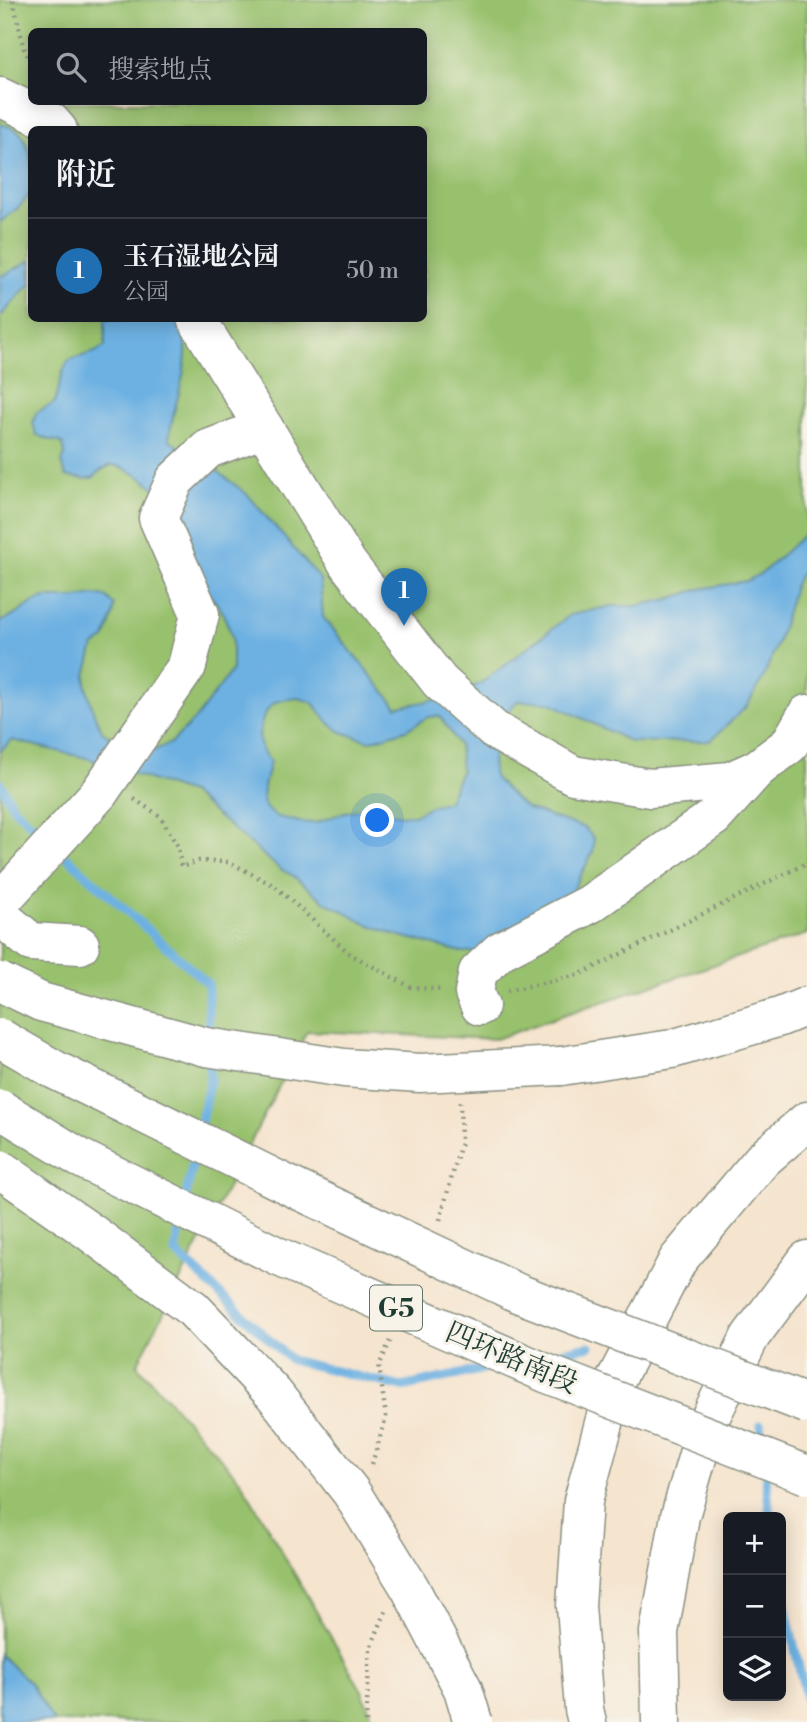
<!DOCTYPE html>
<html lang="zh">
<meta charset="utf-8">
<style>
:root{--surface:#171b24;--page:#20242c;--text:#f1f3f6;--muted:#9ea1a6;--line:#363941;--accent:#1f6fb2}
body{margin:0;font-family:"Libre Bodoni","Noto Serif SC",serif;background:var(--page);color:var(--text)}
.controls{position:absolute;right:21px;bottom:21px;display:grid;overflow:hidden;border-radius:10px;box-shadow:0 4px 18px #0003}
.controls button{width:63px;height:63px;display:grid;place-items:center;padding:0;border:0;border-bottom:2px solid var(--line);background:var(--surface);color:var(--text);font:35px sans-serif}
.you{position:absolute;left:378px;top:821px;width:24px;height:24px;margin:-18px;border:5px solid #fff;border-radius:50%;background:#1a73e8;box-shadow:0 0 0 10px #1a73e833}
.badge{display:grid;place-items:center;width:46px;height:46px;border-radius:50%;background:var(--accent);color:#fff;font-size:23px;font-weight:700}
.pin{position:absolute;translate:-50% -58px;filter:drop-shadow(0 2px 4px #0008)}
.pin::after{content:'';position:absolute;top:37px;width:24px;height:21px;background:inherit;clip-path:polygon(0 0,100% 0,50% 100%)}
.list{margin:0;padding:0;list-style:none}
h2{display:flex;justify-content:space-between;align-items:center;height:91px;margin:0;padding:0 28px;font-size:30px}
h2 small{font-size:23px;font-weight:400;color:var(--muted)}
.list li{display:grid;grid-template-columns:46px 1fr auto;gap:21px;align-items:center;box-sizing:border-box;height:105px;padding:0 28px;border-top:2px solid var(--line)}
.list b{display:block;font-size:26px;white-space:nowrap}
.list p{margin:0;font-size:23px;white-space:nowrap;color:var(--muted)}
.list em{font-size:23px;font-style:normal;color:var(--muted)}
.icon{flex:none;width:38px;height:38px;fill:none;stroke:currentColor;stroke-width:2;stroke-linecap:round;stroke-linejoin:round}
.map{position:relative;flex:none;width:807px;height:1722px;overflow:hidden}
.search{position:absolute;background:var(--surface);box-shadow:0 4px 18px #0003;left:28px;top:28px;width:399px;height:77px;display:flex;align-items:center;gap:18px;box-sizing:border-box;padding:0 24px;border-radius:10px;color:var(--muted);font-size:26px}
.panel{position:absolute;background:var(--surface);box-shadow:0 4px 18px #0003;left:28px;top:126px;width:399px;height:196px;border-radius:10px}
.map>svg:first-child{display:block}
.green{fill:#98c16d;stroke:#5c7f50;stroke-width:2;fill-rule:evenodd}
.water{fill:#6db1e2;stroke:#46778b;stroke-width:2;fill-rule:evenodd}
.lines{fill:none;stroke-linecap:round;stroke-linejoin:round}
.stream{stroke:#6db1e2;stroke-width:9}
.minor-casing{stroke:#8a9081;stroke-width:41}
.highway-casing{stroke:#8a9081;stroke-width:41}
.path{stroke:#8a9081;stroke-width:4.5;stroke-dasharray:2 5;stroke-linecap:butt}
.minor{stroke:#fff;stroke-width:38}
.highway{stroke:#fff;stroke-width:38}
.highway-bridge-casing{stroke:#8a9081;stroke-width:41;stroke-linecap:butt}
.highway-bridge{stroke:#fff;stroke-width:38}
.labels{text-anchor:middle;stroke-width:6;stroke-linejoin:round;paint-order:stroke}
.shield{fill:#f7f3e8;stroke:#60746a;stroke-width:2}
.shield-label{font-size:26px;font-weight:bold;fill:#1f3d34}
.street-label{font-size:28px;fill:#1f3d34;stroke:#f7f3e8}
</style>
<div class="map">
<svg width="807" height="1722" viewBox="0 0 807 1722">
<rect width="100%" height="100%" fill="#f7f3e8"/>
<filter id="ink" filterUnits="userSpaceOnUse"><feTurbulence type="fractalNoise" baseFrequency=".0143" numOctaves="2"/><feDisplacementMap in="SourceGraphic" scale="14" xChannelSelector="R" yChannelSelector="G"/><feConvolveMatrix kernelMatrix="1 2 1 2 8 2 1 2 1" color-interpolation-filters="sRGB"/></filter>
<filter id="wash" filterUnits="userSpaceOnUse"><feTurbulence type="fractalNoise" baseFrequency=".00686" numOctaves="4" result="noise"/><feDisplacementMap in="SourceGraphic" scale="28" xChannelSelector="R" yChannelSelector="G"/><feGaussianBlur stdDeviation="1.57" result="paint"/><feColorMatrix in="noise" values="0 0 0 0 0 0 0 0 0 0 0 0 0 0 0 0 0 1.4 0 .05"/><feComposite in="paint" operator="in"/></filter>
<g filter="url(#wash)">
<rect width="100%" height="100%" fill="#f5e4ce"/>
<path class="green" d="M0,0H807V934L563,1015L496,1039L307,1031L137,1365L241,1481L362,1691L374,1722H0ZM32,32H424V102H32ZM32,130H424V318H32Z"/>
<g class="water">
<path d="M0,124C7,126 15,127 20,133C29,141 36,178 31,191C26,203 11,214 0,222Z"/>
<path d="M31,260V285L24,290L0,317V277Z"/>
<path d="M176,318L181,322C184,333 187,344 186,355C184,384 172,410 169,439L190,456L207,463L248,495L320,579L323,617L397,707C426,702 458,697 484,681L570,615L612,606H636L669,599L700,589L747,581L762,573L807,532V566L799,576L794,587L778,642L763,678L747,706L710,741L631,742L549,702L517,701L508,711L502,723L492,761L494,777L515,799L528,809L585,828L594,839L593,852L556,922L483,952H461L393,934L360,921L342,910L328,904L292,875L280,869L190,793L86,758L12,740L0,751V622L17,614L34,602L44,598H75L95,595L106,597L114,605L113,615L105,639L94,646L86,675V685L94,714L102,731L116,741L146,752L155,750L171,743L197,717L232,670V638L229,628L221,609L208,593L160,492L142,478L122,467L111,465L101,470L94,477L85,479L66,476L62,463L65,453L62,443C53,440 45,440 36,434L33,423L36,413L54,403C61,388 59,373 69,360L95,352L105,346V319ZM298,698L312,702L329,723L341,732L370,741L406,730L428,717L440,716L459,745L461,771L448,801L428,807L414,815H403L365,809L345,812L316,823L299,822L275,816L265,807L262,795L270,761C266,756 262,752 261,747C256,734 263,709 276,702C282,699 291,699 298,698Z"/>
<path d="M0,1655L30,1683L54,1722H0Z"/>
</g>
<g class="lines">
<g class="stream">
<path d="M0,783L13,807L45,837"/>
<path d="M58,849L208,984L209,1038"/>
<path d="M199,1131L210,1079L209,1055"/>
<path d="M185,1200L196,1148"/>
<path d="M181,1220L175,1252L291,1360L402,1387L497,1366"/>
<path d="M541,1357L589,1346"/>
<path d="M761,1425L763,1447"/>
<path d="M765,1468L770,1517"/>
<path d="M781,1588L807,1702"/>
</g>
</g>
</g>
<g filter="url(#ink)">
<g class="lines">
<g class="minor-casing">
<g id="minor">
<path d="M0,97L51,122L58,130"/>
<path d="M196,318L348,564L440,682L494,730L573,775L650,788L730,781L757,769L789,745L807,714"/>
<path d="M0,902L99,793L187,666L200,614L158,518L175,480L208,449L264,428"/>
<path d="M0,916L31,942L80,945"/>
<path d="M480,1006L474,993L478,972L500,951L590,904L714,817L757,769"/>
</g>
</g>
<g class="highway-casing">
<g id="highway">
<path d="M561,1066L672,1049L780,1017L807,1006"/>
<path d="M587,1722L584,1709L576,1606L583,1501L616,1379L678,1260L762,1160L807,1121"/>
<path d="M661,1722L659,1632L680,1516L707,1424L750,1337L807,1260"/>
</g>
</g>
<g class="path">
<path d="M13,0L24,48L32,64"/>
<path d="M134,799L160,816L178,847L181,867L199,861L229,862L275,886L350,954L411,987L442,990"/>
<path d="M507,991L578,975L807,863"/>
<path d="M440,1220L461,1143L460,1102"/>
<path d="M372,1464L386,1417L379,1366L390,1341"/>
<path d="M366,1722L370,1649L386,1611"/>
</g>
<use href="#minor" class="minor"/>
<use href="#highway" class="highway"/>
<g class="highway-bridge-casing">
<g id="highway-bridge">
<path d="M0,982L41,1002L206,1047L344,1068L420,1073L561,1066"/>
<path d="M0,1038L55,1070L296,1189L520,1294L807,1404"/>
<path d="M0,1109L80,1158L279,1257L548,1374L807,1475"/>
<path d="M0,1169L90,1232L193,1309L273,1393L351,1492L410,1588L463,1689L473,1722"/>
</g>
</g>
<use href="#highway-bridge" class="highway-bridge"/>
</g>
</g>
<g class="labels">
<rect class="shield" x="370" y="1285.5" width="52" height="45" rx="5"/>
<g class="shield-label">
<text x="396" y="1317">G5</text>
</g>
<g class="street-label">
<text transform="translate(512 1357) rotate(23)" y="10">四环路南段</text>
</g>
</g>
</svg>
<div class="controls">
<button>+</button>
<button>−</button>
<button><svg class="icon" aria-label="layers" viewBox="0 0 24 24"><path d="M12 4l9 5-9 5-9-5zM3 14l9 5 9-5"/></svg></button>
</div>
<div class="you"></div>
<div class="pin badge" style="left:404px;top:626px">1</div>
<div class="search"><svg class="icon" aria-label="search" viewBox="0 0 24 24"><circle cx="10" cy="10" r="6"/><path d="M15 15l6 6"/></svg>搜索地点</div>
<section class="panel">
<h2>附近<small></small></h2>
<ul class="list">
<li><span class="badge">1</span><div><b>玉石湿地公园</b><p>公园</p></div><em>50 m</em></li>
</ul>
</section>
</div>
